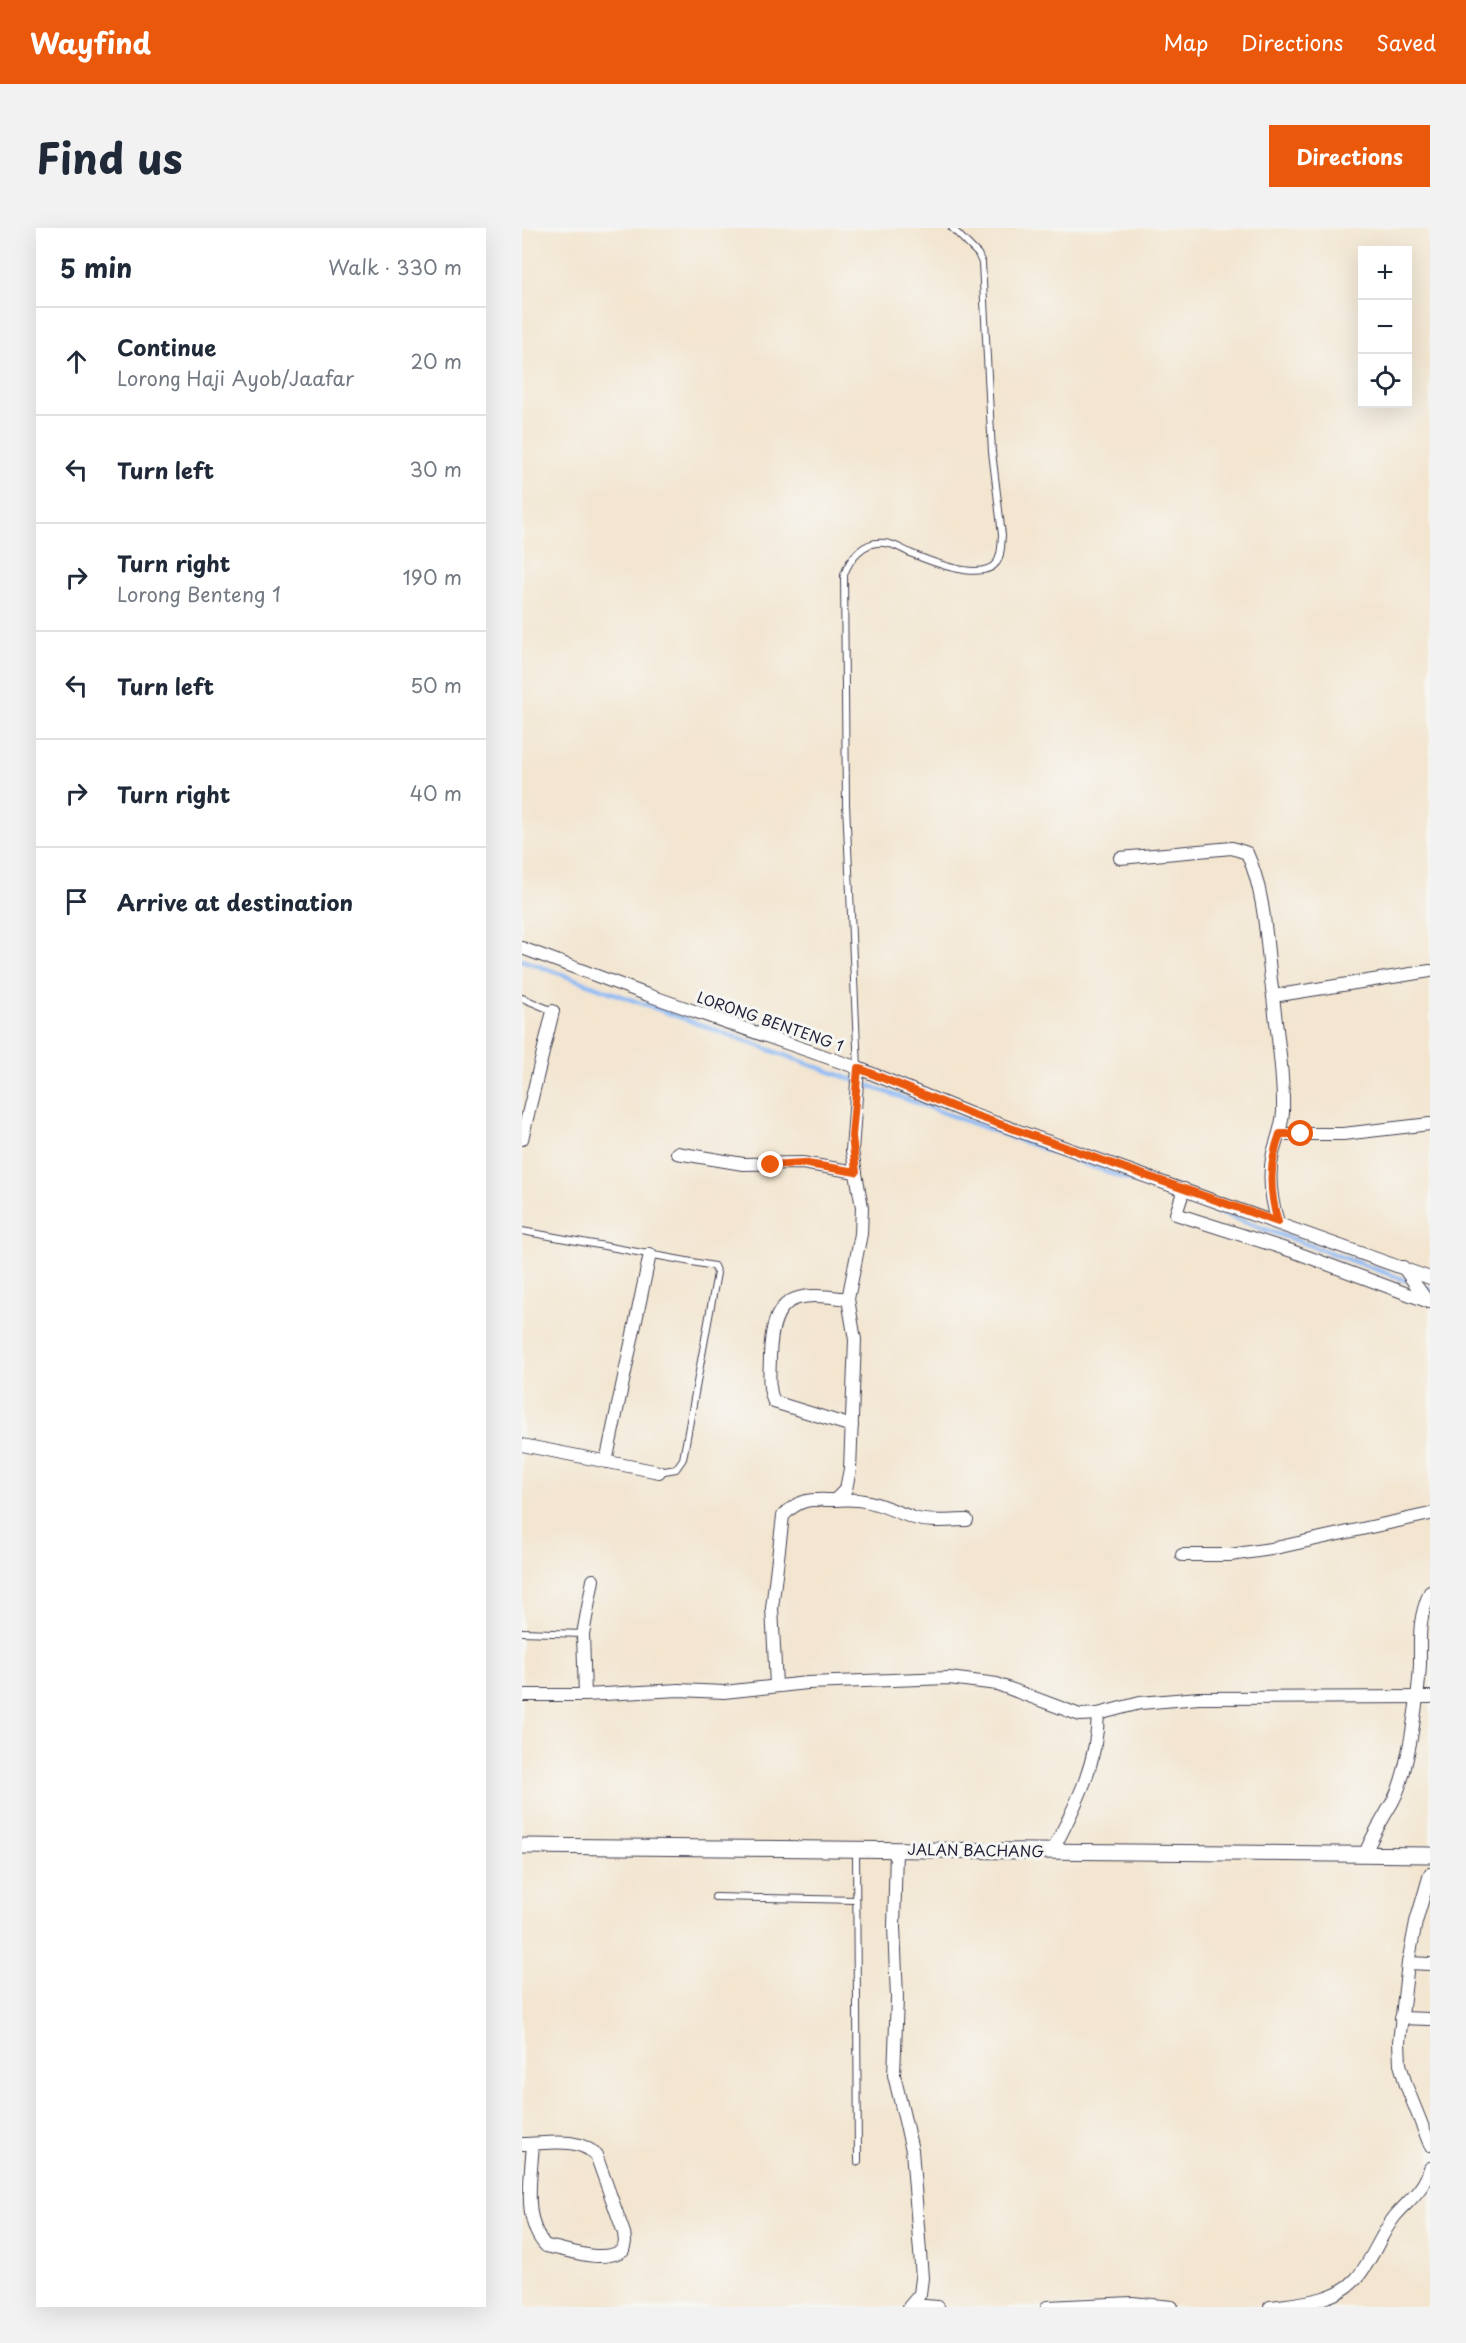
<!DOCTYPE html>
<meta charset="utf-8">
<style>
:root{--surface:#fff;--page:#f2f2f3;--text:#1f2937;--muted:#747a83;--line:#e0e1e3;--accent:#ea580c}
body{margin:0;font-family:"Playpen Sans",sans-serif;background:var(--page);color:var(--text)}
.controls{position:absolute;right:18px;top:18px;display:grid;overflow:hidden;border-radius:0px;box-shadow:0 6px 24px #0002}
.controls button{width:54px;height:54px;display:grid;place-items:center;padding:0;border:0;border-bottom:2px solid var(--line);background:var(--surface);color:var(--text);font:30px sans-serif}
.stop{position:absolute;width:18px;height:18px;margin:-14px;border:4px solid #ea580c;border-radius:50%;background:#fff}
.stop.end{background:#ea580c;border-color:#fff;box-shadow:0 2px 6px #0008}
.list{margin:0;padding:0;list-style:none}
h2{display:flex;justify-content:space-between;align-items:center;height:78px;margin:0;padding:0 24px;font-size:26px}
h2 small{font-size:20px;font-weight:400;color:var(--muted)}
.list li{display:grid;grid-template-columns:39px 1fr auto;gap:18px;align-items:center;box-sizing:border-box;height:108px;padding:0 24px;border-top:2px solid var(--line)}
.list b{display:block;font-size:22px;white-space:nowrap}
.list p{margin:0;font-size:20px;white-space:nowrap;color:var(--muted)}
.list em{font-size:20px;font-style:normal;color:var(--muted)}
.icon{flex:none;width:33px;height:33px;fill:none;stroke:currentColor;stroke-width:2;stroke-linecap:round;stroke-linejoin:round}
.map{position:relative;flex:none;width:908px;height:2079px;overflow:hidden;border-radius:0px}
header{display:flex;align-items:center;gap:36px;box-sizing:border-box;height:84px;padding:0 30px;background:var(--accent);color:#fff}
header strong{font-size:28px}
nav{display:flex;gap:33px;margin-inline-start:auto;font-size:21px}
.intro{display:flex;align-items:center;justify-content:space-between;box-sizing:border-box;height:144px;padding:0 36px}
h1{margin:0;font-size:42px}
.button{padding:15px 27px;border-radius:0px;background:var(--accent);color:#fff;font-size:21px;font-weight:700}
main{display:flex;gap:36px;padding:0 36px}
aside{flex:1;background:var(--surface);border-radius:0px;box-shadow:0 6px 24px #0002}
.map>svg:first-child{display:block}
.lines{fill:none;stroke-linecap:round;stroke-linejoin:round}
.stream{stroke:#8ab9f5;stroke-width:4.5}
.service-casing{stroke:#413f51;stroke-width:8}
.minor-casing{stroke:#413f51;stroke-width:14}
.tertiary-casing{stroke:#413f51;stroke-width:17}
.service{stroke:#fff;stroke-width:6}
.minor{stroke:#fff;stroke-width:12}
.tertiary{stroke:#fff;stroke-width:15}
.route{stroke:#ea580c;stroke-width:8}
.labels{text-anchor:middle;stroke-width:6;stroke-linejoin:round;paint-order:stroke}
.street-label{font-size:15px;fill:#22223b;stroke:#f6f6f2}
</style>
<header>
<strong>Wayfind</strong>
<nav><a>Map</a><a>Directions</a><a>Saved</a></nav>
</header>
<div class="intro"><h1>Find us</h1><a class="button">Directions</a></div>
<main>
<aside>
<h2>5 min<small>Walk · 330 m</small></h2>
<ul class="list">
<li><svg class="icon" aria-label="ahead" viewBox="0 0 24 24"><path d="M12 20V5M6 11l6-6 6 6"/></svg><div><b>Continue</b><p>Lorong Haji Ayob/Jaafar</p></div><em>20 m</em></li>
<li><svg class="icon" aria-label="left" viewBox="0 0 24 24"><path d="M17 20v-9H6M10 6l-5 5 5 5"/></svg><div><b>Turn left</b></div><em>30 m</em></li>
<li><svg class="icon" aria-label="right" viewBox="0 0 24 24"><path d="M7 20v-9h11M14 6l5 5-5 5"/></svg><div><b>Turn right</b><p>Lorong Benteng 1</p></div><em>190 m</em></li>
<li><svg class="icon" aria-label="left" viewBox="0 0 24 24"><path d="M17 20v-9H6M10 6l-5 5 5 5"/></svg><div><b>Turn left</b></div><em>50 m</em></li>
<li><svg class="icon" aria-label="right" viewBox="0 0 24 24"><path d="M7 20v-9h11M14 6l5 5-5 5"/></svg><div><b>Turn right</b></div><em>40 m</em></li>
<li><svg class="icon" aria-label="arrive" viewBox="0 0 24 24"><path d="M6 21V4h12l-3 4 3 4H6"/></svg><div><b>Arrive at destination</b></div></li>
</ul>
</aside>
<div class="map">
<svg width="908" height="2079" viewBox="0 0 908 2079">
<rect width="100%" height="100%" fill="#f6f6f2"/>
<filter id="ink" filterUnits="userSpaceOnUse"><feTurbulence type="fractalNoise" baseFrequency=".0167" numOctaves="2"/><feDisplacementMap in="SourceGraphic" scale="12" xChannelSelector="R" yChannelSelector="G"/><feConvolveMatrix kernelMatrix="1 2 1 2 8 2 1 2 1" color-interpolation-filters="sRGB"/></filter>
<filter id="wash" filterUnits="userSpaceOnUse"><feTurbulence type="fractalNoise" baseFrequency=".008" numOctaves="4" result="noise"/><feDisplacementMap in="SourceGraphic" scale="24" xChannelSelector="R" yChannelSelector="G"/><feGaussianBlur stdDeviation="1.35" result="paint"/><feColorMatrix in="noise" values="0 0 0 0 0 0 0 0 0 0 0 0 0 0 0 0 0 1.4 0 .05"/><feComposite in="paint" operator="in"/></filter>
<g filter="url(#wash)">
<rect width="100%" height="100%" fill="#f3e5cf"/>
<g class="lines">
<g class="stream">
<path d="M0,732L886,1053"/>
<path d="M897,1057L908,1061"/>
</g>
</g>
</g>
<g filter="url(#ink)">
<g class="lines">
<g class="service-casing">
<g id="service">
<path d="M0,770L31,783"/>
<path d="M336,840L324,576L322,347C328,329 342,313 362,315C371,315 380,321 388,325C407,333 460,355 475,334C480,326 479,316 480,307L470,224L460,35L456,26L430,0"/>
<path d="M0,1003L192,1038L195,1045L161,1231L154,1241L137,1244"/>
<path d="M0,1404L61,1406"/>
<path d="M334,1622L336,1934"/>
<path d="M193,1669L334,1672"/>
</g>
</g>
<g class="minor-casing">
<g id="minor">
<path d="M598,630L710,620L725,625C745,669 744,721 751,768"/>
<path d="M0,720L126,767L336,840L449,886L908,1050"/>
<path d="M758,906H821L908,896"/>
<path d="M0,911L31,783"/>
<path d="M155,925L221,936L280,935L334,944"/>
<path d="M662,961L654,986L770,1023L907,1074"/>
<path d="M756,994C749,972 746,948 751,925C755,911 760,899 761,884C762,846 755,806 751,768L908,743"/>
<path d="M881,1039L906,1074"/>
<path d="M326,1071C272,1063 250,1067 248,1128C248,1143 245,1159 252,1174L330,1198"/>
<path d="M0,1217L137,1244"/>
<path d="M84,1234L128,1026"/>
<path d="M313,1272C349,1269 360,1279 392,1290C407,1295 428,1292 445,1292"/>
<path d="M660,1327H708L749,1321L908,1286"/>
<path d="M254,1457L250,1380L261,1288C279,1269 289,1272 313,1272L324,1261L328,1241L333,1112L326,1071L339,1006L340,979L330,923L336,840"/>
<path d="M0,1467H63L157,1462L202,1464L285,1455L427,1450L475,1456L558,1487L576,1486L618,1475L677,1470L908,1469"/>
<path d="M63,1467L61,1406L71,1352"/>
<path d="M374,1622L372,1699L375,1770L372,1847L390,1922L400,2050L398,2066L387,2079"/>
<path d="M530,1624C553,1578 575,1539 576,1486"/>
<path d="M843,1626C850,1607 861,1591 871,1573C881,1554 885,1530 889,1510C893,1486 897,1461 898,1436C898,1408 896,1391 908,1364"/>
<path d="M908,1646L894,1694L886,1735L877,1814L878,1836L884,1857L908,1917"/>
<path d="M886,1735L908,1736"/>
<path d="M879,1790L908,1791"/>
<path d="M0,1916C25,1916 55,1908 74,1927L102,2005L103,2014L101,2022C80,2036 47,2022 24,2018C0,1993 9,1948 11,1916"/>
<path d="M390,2077L416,2079"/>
<path d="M525,2079L610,2075L650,2079"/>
<path d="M748,2079C776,2075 813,2074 834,2051C850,2033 858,2007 873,1988C887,1972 902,1962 908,1940"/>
</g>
</g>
<g class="tertiary-casing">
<path id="tertiary" d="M0,1618L908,1627"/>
</g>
<use href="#service" class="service"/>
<use href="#minor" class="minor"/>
<use href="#tertiary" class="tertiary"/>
</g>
</g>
<g class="lines" filter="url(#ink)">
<path class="route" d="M249,937L280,935L334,944L330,908L336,840L449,886L756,994C747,963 747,936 758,906H779"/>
</g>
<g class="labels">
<g class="street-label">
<text transform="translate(248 794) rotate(19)" y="5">LORONG BENTENG 1</text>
<text transform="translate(454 1623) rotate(1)" y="5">JALAN BACHANG</text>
</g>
</g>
</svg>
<div class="controls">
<button>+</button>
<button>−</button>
<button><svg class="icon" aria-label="locate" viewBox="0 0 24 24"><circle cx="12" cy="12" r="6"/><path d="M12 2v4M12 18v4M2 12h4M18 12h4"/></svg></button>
</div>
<div class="stop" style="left:779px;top:906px"></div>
<div class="stop end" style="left:249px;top:937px"></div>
</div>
</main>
